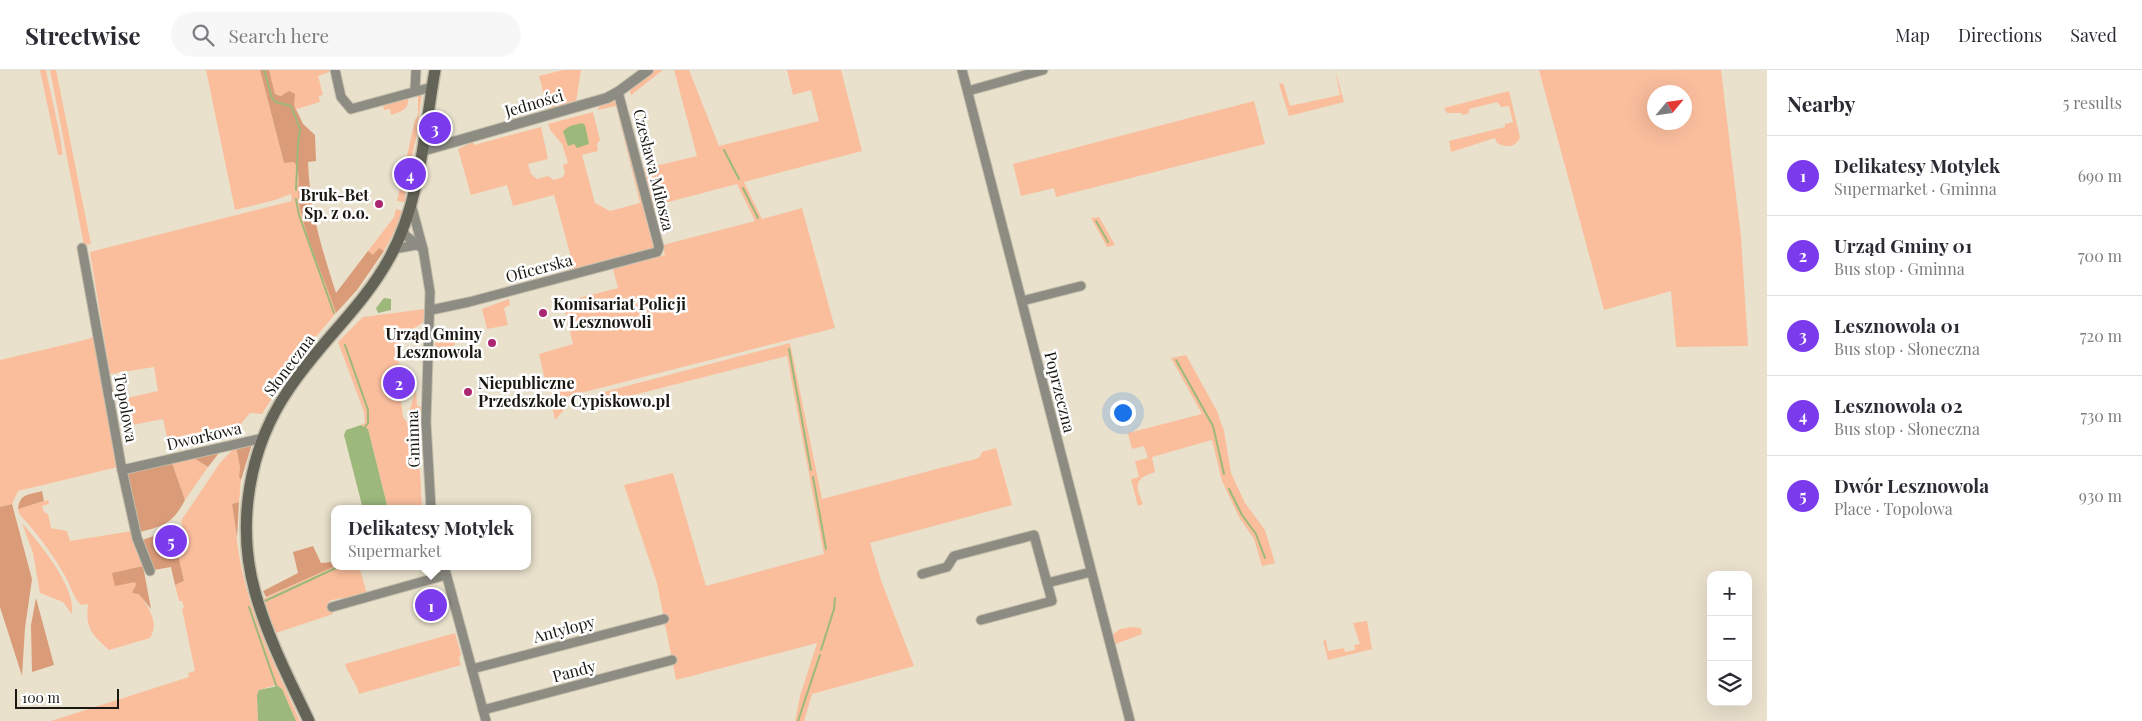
<!DOCTYPE html>
<meta charset="utf-8">
<style>
:root{--surface:#fff;--page:#f7f7f7;--text:#2b2b33;--muted:#7c7c81;--line:#e1e1e2;--accent:#7c3aed}
body{margin:0;font-family:"Playfair Display",serif;background:var(--page);color:var(--text)}
.controls{position:absolute;right:15px;bottom:15px;display:grid;overflow:hidden;border-radius:10px;box-shadow:0 5px 20px #0002}
.controls button{width:45px;height:45px;display:grid;place-items:center;padding:0;border:0;border-bottom:1px solid var(--line);background:var(--surface);color:var(--text);font:25px sans-serif}
.compass{position:absolute;left:1647px;top:15px;width:45px;height:45px;border-radius:50%;background:var(--surface);box-shadow:0 5px 20px #0002;rotate:61deg}
.scale{position:absolute;left:15px;bottom:12px;width:104px;box-sizing:border-box;padding-left:5px;border:2px solid #1a1810;border-top:0;font-size:14px;line-height:18px;white-space:nowrap;color:#1a1810;-webkit-text-stroke:4px #fff;paint-order:stroke}
.you{position:absolute;left:1122px;top:342px;width:18px;height:18px;margin:-12px;border:4px solid #fff;border-radius:50%;background:#1a73e8;box-shadow:0 0 0 8px #1a73e833}
.badge{display:grid;place-items:center;width:32px;height:32px;border-radius:50%;background:var(--accent);color:#fff;font-size:16px;font-weight:700}
.pin{position:absolute;translate:-50% -50%;border:2px solid #fff;box-shadow:0 1px 5px #0006}
.popup{position:absolute;left:331px;top:435px;width:200px;height:65px;box-sizing:border-box;display:grid;place-content:center;border-radius:10px;background:var(--surface);filter:drop-shadow(0 1px 4px #0005);font-size:16px;white-space:nowrap;color:var(--muted)}
.popup b{font-size:19px;color:var(--text)}
.popup::after{content:'';position:absolute;left:50%;top:100%;margin-left:-10px;border:10px solid transparent;border-top-color:var(--surface)}
.list{margin:0;padding:0;list-style:none}
h2{display:flex;justify-content:space-between;align-items:center;height:65px;margin:0;padding:0 20px;font-size:21px}
h2 small{font-size:16px;font-weight:400;color:var(--muted)}
.list li{display:grid;grid-template-columns:32px 1fr auto;gap:15px;align-items:center;box-sizing:border-box;height:80px;padding:0 20px;border-top:1px solid var(--line)}
.list b{display:block;font-size:19px;white-space:nowrap}
.list p{margin:0;font-size:16px;white-space:nowrap;color:var(--muted)}
.list em{font-size:16px;font-style:normal;color:var(--muted)}
.icon{flex:none;width:28px;height:28px;fill:none;stroke:currentColor;stroke-width:2;stroke-linecap:round;stroke-linejoin:round}
.map{position:relative;flex:none;width:1767px;height:651px;overflow:hidden}
header{display:flex;align-items:center;gap:30px;box-sizing:border-box;height:70px;padding:0 25px;background:var(--surface);border-bottom:1px solid var(--line)}
header strong{font-size:24px}
nav{display:flex;gap:28px;margin-inline-start:auto;font-size:18px}
.search{width:350px;height:45px;background:var(--page);display:flex;align-items:center;gap:12px;box-sizing:border-box;padding:0 18px;border-radius:28px;color:var(--muted);font-size:19px}
main{display:flex}
aside{flex:1;background:var(--surface)}
.map>svg:first-child{display:block}
.green{fill:#fabe9d;fill-rule:evenodd}
.forest{fill:#da9b79}
.water{fill:#9cb87b}
.lines{fill:none;stroke-linecap:round;stroke-linejoin:round}
.stream{stroke:#9cb87b;stroke-width:2}
.minor-casing{stroke:#c4bdaa;stroke-width:11}
.tertiary-casing{stroke:#c4bdaa;stroke-width:12}
.secondary-casing{stroke:#c4bdaa;stroke-width:14}
.minor{stroke:#8c8c83;stroke-width:9}
.tertiary{stroke:#8c8c83;stroke-width:10}
.secondary{stroke:#636457;stroke-width:11}
.poi-dot{fill:#ab2771;stroke:#fff;stroke-width:2}
.labels{text-anchor:middle;stroke-width:5;stroke-linejoin:round;paint-order:stroke}
.street-label{font-size:16px;fill:#1a1810;stroke:#fff}
.poi-label{font-size:16px;font-weight:bold;fill:#1a1810;stroke:#fff;text-anchor:end}
</style>
<header>
<strong>Streetwise</strong>
<div class="search"><svg class="icon" aria-label="search" viewBox="0 0 24 24"><circle cx="10" cy="10" r="6"/><path d="M15 15l6 6"/></svg>Search here</div>
<nav><a>Map</a><a>Directions</a><a>Saved</a></nav>
</header>
<main>
<div class="map">
<svg width="1767" height="651" viewBox="0 0 1767 651">
<rect width="100%" height="100%" fill="#e9e1cc"/>
<g class="green">
<path d="M40,0H46C48,13 65,79 62,85H58Z"/>
<path d="M50,0H56L91,174L84,175Z"/>
<path d="M206,0H260L284,93L294,92C302,105 298,128 302,144C311,178 325,210 336,243L298,288L262,344L250,343L236,360L170,381L163,349L122,357L119,341L126,335L125,332H119L118,330L158,321L154,297L110,304L90,182L292,131L291,124L275,130L235,140Z"/>
<path d="M269,0H329V2L318,6L323,25L319,26L320,32L297,39L293,35L295,29L275,24Z"/>
<path d="M563,0H581L576,32L548,40L539,6Z"/>
<path d="M652,0H663L631,25L630,22L632,16Z"/>
<path d="M674,0H689L719,76L819,51L811,20L793,25L787,0H841L862,81L744,112L762,149L802,138L835,258L561,328L558,317L547,319L539,284L573,274L563,232L618,218L613,199L665,185L663,175L755,151L737,114L653,136L643,99L697,86Z"/>
<path d="M1335,0L1344,32L1289,46L1279,14L1283,13L1290,36L1340,25Z"/>
<path d="M1539,0H1721L1741,167L1748,276L1676,277L1671,221L1604,240ZM1684,22V52H1654V22Z"/>
<path d="M1509,21L1520,67C1516,78 1506,78 1497,73L1495,68L1451,82L1449,71L1505,57V54L1513,52L1509,36L1501,37L1497,32L1469,39V43L1463,45L1461,43H1447L1444,38Z"/>
<path d="M422,23L416,69L405,114V132L397,131L415,50L418,45V24Z"/>
<path d="M408,27C410,39 401,42 391,45L390,39L384,40L383,35Z"/>
<path d="M614,30L617,32L654,171L653,179L565,204L564,201L574,198L554,125L513,136L507,115L471,125L458,79L473,72L474,75L541,57L548,89L528,94L531,104L537,109L548,106L554,110L563,107L565,103L563,95L568,93L562,74L551,61L548,54L593,42L600,70L597,74L598,81L582,85L595,133L610,141L640,133L616,36L598,40L599,35Z"/>
<path d="M1254,31L1265,74L1056,127L1054,118L1021,126L1013,94Z"/>
<path d="M396,139L402,141L397,156L384,181L379,178L373,186L368,181L394,147Z"/>
<path d="M1099,147L1115,175L1107,177L1091,148Z"/>
<path d="M509,229L510,235L504,238L508,255L487,259L482,239Z"/>
<path d="M425,239L423,252C415,259 407,259 404,270L399,273L398,319L400,322L403,347L406,351L419,356L422,361L418,362L422,439H388L368,359L361,355L365,353L364,342L338,272L363,247Z"/>
<path d="M455,261L458,264L454,276L440,278L435,276L436,266Z"/>
<path d="M94,266L118,397L18,421L12,434L0,437V290L89,269Z"/>
<path d="M790,273L822,429L979,388L982,382L996,378L1012,435L870,473L882,513L914,596L812,624L804,651H795L800,626L817,573L676,610L657,513L624,415L673,403L706,516L824,484L787,286L606,332L604,322Z"/>
<path d="M1186,285L1217,341L1224,361L1231,403L1245,433L1265,460L1275,493L1262,496L1254,469L1239,447L1222,411L1212,370L1152,387L1155,402C1135,408 1134,415 1143,434L1138,436L1131,409L1139,407L1135,391L1148,388L1144,376L1132,379L1128,363L1202,344L1171,288Z"/>
<path d="M416,320L417,336L422,337V345L416,349L412,348L409,342Z"/>
<path d="M565,332L563,341L555,350L552,336Z"/>
<path d="M236,376L240,397L239,406L241,410L239,432L232,434C236,460 238,487 245,513C257,561 280,606 300,651H296L282,619L276,615L259,620L257,625L258,651H51L189,607L188,603L195,601L182,539L184,538L182,531H179L175,515L184,511L177,480L187,477L181,451L220,393Z"/>
<path d="M194,388L208,397L185,430L172,393Z"/>
<path d="M48,430L49,434L42,436L44,442L48,444L51,458L67,461L70,471L132,461L143,496L113,503L135,511C139,531 163,547 150,568L109,580C92,565 85,558 88,534L81,535C73,528 70,514 64,504C51,482 37,463 20,445L18,439Z"/>
<path d="M22,453C39,473 76,516 72,544L63,532L40,523L33,483Z"/>
<path d="M335,491V496H359L367,524L345,530L341,528L329,531L333,544L276,563L263,529L333,497L331,492Z"/>
<path d="M1367,551L1372,579L1328,590L1323,571L1326,570L1328,581L1344,578L1345,582L1355,580L1354,575L1360,574L1353,553Z"/>
<path d="M1132,557L1141,558L1142,564L1113,575L1111,566L1120,559Z"/>
<path d="M455,563L461,584L459,589L461,595L359,624C356,611 349,607 345,594Z"/>
</g>
<g class="forest">
<path d="M260,0H269L275,24L281,26L289,21L295,24L294,35L303,54L315,65L316,91L308,92C310,141 321,176 336,223L368,181L373,185L379,178L384,181L357,220L336,243C325,210 305,167 299,133C297,119 302,104 294,92L284,93Z"/>
<path d="M252,374L241,410L239,407L240,397L236,376Z"/>
<path d="M222,379L208,397L194,388L172,393L185,430C173,453 164,456 140,462L125,403Z"/>
<path d="M42,421L44,431L18,439C20,423 29,425 42,421Z"/>
<path d="M239,432L237,468L232,434Z"/>
<path d="M12,434L32,509L25,558L22,606L0,537V437Z"/>
<path d="M157,465L161,483L177,480L184,511L175,515L171,497L154,500L142,470Z"/>
<path d="M313,476L321,493L331,492L333,497L266,527L263,521L298,503L293,482Z"/>
<path d="M143,496L151,539L139,524L132,523L136,515L135,512L115,516L112,503Z"/>
<path d="M36,528L54,595L32,602L31,555Z"/>
</g>
<g class="water">
<path d="M582,53L585,55L589,74L577,78L574,74L568,76L563,61L570,56Z"/>
<path d="M384,228L391,229V240L378,243L376,238Z"/>
<path d="M361,355L368,359L388,439H363L344,365L346,360Z"/>
<path d="M278,616L282,619L296,651H258L257,625L259,620Z"/>
</g>
<g class="lines">
<g class="stream">
<path d="M264,0L272,28L276,32L291,36L300,59L298,74L296,120"/>
<path d="M724,80L739,109"/>
<path d="M743,118L758,148"/>
<path d="M296,129L299,145L334,243"/>
<path d="M1096,151L1108,172"/>
<path d="M345,275L368,340V353L365,357"/>
<path d="M789,279L811,400"/>
<path d="M1176,290L1213,356L1224,404"/>
<path d="M813,407L826,479"/>
<path d="M1229,419L1242,445L1256,464L1265,488"/>
<path d="M265,531L340,496"/>
<path d="M249,537L277,618"/>
<path d="M821,580L834,539L835,528"/>
<path d="M798,651L820,585"/>
</g>
<g class="minor-casing">
<g id="minor">
<path d="M335,0L341,27L351,39L432,17"/>
<path d="M962,0L1130,651"/>
<path d="M415,20L416,0"/>
<path d="M968,21L1043,0"/>
<path d="M411,134L423,179L430,222L426,352L431,439"/>
<path d="M403,159L405,165L423,179"/>
<path d="M82,178L122,400L137,468L150,501"/>
<path d="M394,179L416,175"/>
<path d="M1022,231L1081,216"/>
<path d="M431,240L469,232L657,182L659,177L618,22"/>
<path d="M122,400L263,368"/>
<path d="M444,496L486,651"/>
<path d="M922,504L947,497L954,486L1034,465L1052,531L981,550"/>
<path d="M1047,513L1091,502"/>
<path d="M332,537L446,505"/>
<path d="M472,599L664,549"/>
<path d="M483,640L672,590"/>
</g>
</g>
<g class="tertiary-casing">
<path id="tertiary" d="M422,81L607,28L618,22L648,0"/>
</g>
<g class="secondary-casing">
<path id="secondary" d="M309,651C289,609 267,566 255,522C236,453 249,377 289,319C320,272 363,237 390,187C421,130 424,62 435,0"/>
</g>
<use href="#minor" class="minor"/>
<use href="#tertiary" class="tertiary"/>
<use href="#secondary" class="secondary"/>
</g>
<g class="poi-dot">
<circle cx="379" cy="134" r="5"/>
<circle cx="543" cy="243" r="5"/>
<circle cx="492" cy="273" r="5"/>
<circle cx="468" cy="322" r="5"/>
</g>
<g class="labels">
<g class="street-label">
<text transform="translate(534 33) rotate(-16)" y="6">Jedności</text>
<text transform="translate(654 100) rotate(76)" y="6">Czesława Miłosza</text>
<text transform="translate(539 198) rotate(-15)" y="6">Oficerska</text>
<text transform="translate(289 295) rotate(-53)" y="6">Słoneczna</text>
<text transform="translate(1060 322) rotate(76)" y="6">Poprzeczna</text>
<text transform="translate(126 338) rotate(80)" y="6">Topolowa</text>
<text transform="translate(204 366) rotate(-13)" y="6">Dworkowa</text>
<text transform="translate(413 369) rotate(-92)" y="6">Gminna</text>
<text transform="translate(564 559) rotate(-15)" y="6">Antylopy</text>
<text transform="translate(574 601) rotate(-15)" y="6">Pandy</text>
</g>
<g class="poi-label">
<text x="369" y="131">Bruk-Bet<tspan x="369" dy="18">Sp. z o.o.</tspan></text>
<text x="553" y="240" text-anchor="start">Komisariat Policji<tspan x="553" dy="18">w Lesznowoli</tspan></text>
<text x="482" y="270">Urząd Gminy<tspan x="482" dy="18">Lesznowola</tspan></text>
<text x="478" y="319" text-anchor="start">Niepubliczne<tspan x="478" dy="18">Przedszkole Cypiskowo.pl</tspan></text>
</g>
</g>
</svg>
<div class="controls">
<button>+</button>
<button>−</button>
<button><svg class="icon" aria-label="layers" viewBox="0 0 24 24"><path d="M12 4l9 5-9 5-9-5zM3 14l9 5 9-5"/></svg></button>
</div>
<svg class="compass" viewBox="-18 -18 36 36"><path d="M0-13l5 13h-10z" fill="#e53935"/><path d="M0 13l5-13h-10z" fill="#7c7c81"/></svg>
<div class="scale">100 m</div>
<div class="you"></div>
<div class="pin badge" style="left:431px;top:535px">1</div>
<div class="popup"><b>Delikatesy Motylek</b>Supermarket</div>
<div class="pin badge" style="left:399px;top:313px">2</div>
<div class="pin badge" style="left:435px;top:58px">3</div>
<div class="pin badge" style="left:410px;top:104px">4</div>
<div class="pin badge" style="left:171px;top:471px">5</div>
</div>
<aside>
<h2>Nearby<small>5 results</small></h2>
<ul class="list">
<li><span class="badge">1</span><div><b>Delikatesy Motylek</b><p>Supermarket · Gminna</p></div><em>690 m</em></li>
<li><span class="badge">2</span><div><b>Urząd Gminy 01</b><p>Bus stop · Gminna</p></div><em>700 m</em></li>
<li><span class="badge">3</span><div><b>Lesznowola 01</b><p>Bus stop · Słoneczna</p></div><em>720 m</em></li>
<li><span class="badge">4</span><div><b>Lesznowola 02</b><p>Bus stop · Słoneczna</p></div><em>730 m</em></li>
<li><span class="badge">5</span><div><b>Dwór Lesznowola</b><p>Place · Topolowa</p></div><em>930 m</em></li>
</ul>
</aside>
</main>
